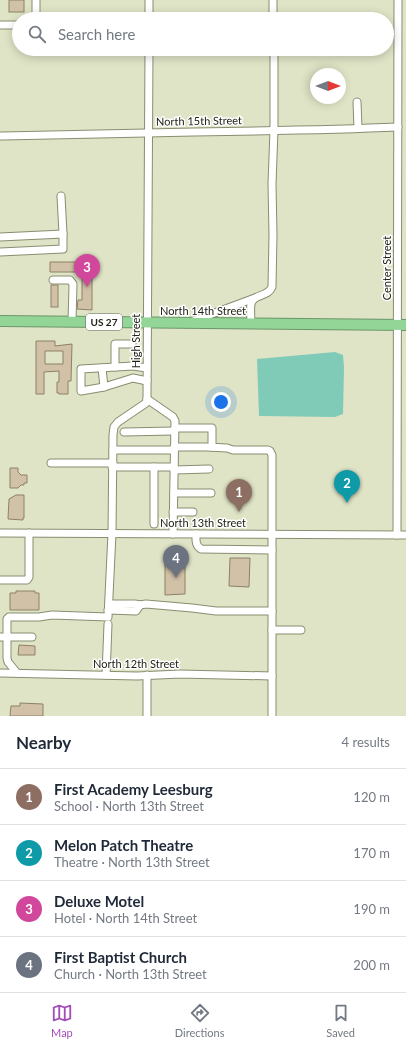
<!DOCTYPE html>
<meta charset="utf-8">
<style>
:root{--surface:#fff;--page:#f6f6f7;--text:#1f2937;--muted:#747a83;--line:#e0e1e3;--accent:#a34cb9}
body{margin:0;font-family:Lato,sans-serif;background:var(--page);color:var(--text)}
.compass{position:absolute;left:310px;top:68px;width:36px;height:36px;border-radius:50%;background:var(--surface);box-shadow:0 2px 10px #0003;rotate:90deg}
.you{position:absolute;left:221px;top:402px;width:14px;height:14px;margin:-10px;border:3px solid #fff;border-radius:50%;background:#1a73e8;box-shadow:0 0 0 6px #1a73e833}
.badge{display:grid;place-items:center;width:26px;height:26px;border-radius:50%;background:var(--accent);color:#fff;font-size:13px;font-weight:700}
.pin{position:absolute;translate:-50% -33px;filter:drop-shadow(0 1px 2px #0008)}
.pin::after{content:'';position:absolute;top:21px;width:14px;height:12px;background:inherit;clip-path:polygon(0 0,100% 0,50% 100%)}
.list{margin:0;padding:0;list-style:none}
h2{display:flex;justify-content:space-between;align-items:center;height:52px;margin:0;padding:0 16px;font-size:17px}
h2 small{font-size:13px;font-weight:400;color:var(--muted)}
.list li{display:grid;grid-template-columns:26px 1fr auto;gap:12px;align-items:center;box-sizing:border-box;height:56px;padding:0 16px;border-top:1px solid var(--line)}
.list b{display:block;font-size:15px;white-space:nowrap}
.list p{margin:0;font-size:13px;white-space:nowrap;color:var(--muted)}
.list em{font-size:13px;font-style:normal;color:var(--muted)}
.icon{flex:none;width:22px;height:22px;fill:none;stroke:currentColor;stroke-width:2;stroke-linecap:round;stroke-linejoin:round}
.map{position:relative;flex:none;width:406px;height:716px;overflow:hidden}
.search{position:absolute;background:var(--surface);box-shadow:0 2px 10px #0003;left:12px;right:12px;top:12px;height:44px;display:flex;align-items:center;gap:10px;box-sizing:border-box;padding:0 14px;border-radius:22px;color:var(--muted);font-size:15px}
.sheet{height:276px;background:var(--surface)}
nav{display:flex;justify-content:space-around;align-items:center;box-sizing:border-box;height:56px;border-top:1px solid var(--line);background:var(--surface);font-size:11px;color:var(--muted)}
nav a{display:grid;justify-items:center;gap:2px}
nav .on{color:var(--accent)}
.map>svg:first-child{display:block}
.water{fill:#80cab8}
.building{fill:#d1c2a7;stroke:#8e8067;fill-rule:evenodd}
.lines{fill:none;stroke-linecap:round;stroke-linejoin:round}
.minor-casing{stroke:#898d71;stroke-width:9}
.highway-casing{stroke:#6b966a;stroke-width:12}
.minor{stroke:#fff;stroke-width:7}
.highway{stroke:#93d597;stroke-width:10}
.labels{text-anchor:middle;stroke-width:3;stroke-linejoin:round;paint-order:stroke}
.shield{fill:#fff;stroke:#63645c;stroke-width:1}
.shield-label{font-size:10px;font-weight:bold;fill:#202216}
.street-label{font-size:11px;fill:#202216;stroke:#fff}
</style>
<div class="map">
<svg width="406" height="716" viewBox="0 0 406 716">
<rect width="100%" height="100%" fill="#dfe4c6"/>
<path class="water" d="M335,352L343,355L344,367L343,414L335,417L259,416L257,359Z"/>
<g class="building">
<rect x="9" y="0" width="15" height="12"/>
<path d="M50,262H92V310L77,309L78,300H82V274H79V272H50Z"/>
<rect x="51" y="285" width="7" height="22"/>
<path d="M36,341H55V346L72,344L71,381H68V394H59V393H57V382H59V371L44,372V394H36ZM45,351H63V364H45Z"/>
<path d="M10,468H18V472L21,475H27V483H24V485H21L18,488H10Z"/>
<path d="M16,495H24V518H23V520L8,519L9,499Z"/>
<path d="M165,553L185,554V594L165,595Z"/>
<path d="M230,558H250L249,587L229,586Z"/>
<path d="M16,591H35V593H39V610H10V593H16Z"/>
<path d="M19,645L35,646V655H18Z"/>
<path d="M20,703L43,704V716H10L11,706H20Z"/>
</g>
<g class="lines">
<g class="minor-casing">
<g id="minor">
<path d="M273,0V19"/>
<path d="M36,19V0"/>
<path d="M149,19V0"/>
<path d="M0,25H19"/>
<path d="M357,102L358,128"/>
<path d="M0,136C65,135 130,133 194,132C262,131 330,130 398,127"/>
<path d="M61,196L63,234"/>
<path d="M0,237L63,234V249L0,252"/>
<path d="M53,280H70L73,284L72,322"/>
<path d="M193,321L255,298"/>
<path d="M251,324C251,318 250,310 251,304C254,293 267,298 272,287L273,235L272,184L274,130V49"/>
<path d="M115,367V344H132"/>
<path d="M102,368L104,387"/>
<path d="M147,368L133,366L81,369V391L104,387L133,378L147,381"/>
<path d="M147,399L173,417L175,421L173,534"/>
<path d="M175,428H212V447"/>
<path d="M124,432L174,431"/>
<path d="M174,447H207L227,448L233,450H268L270,451L272,455V716"/>
<path d="M113,450H174"/>
<path d="M51,463H113"/>
<path d="M112,467H174"/>
<path d="M174,470L209,469"/>
<path d="M174,493H211"/>
<path d="M173,512H193"/>
<path d="M154,524V467"/>
<path d="M0,533L406,535"/>
<path d="M196,534C196,540 195,545 201,549L272,550"/>
<path d="M397,535L398,0"/>
<path d="M0,580H27L29,577V533"/>
<path d="M109,604H135L140,605L146,604L192,608L216,611H272"/>
<path d="M108,610L136,611L140,605"/>
<path d="M272,630H301"/>
<path d="M0,637H32"/>
<path d="M0,673L137,676L180,674L272,676"/>
<path d="M17,673L8,662L7,658V619L9,617H39L52,615L108,617L112,533L113,435L114,427L118,422L146,403L147,399L149,49"/>
<path d="M106,675L108,624"/>
<path d="M147,716V675"/>
</g>
</g>
<g class="highway-casing">
<path id="highway" d="M0,321L406,325"/>
</g>
<use href="#minor" class="minor"/>
<use href="#highway" class="highway"/>
</g>
<g class="labels">
<rect class="shield" x="86" y="314" width="36" height="16" rx="3"/>
<g class="shield-label">
<text x="104" y="326">US 27</text>
</g>
<g class="street-label">
<text transform="translate(199 121) rotate(-1)" y="4">North 15th Street</text>
<text transform="translate(387 268) rotate(-90)" y="4">Center Street</text>
<text x="203" y="315">North 14th Street</text>
<text transform="translate(136 341) rotate(-90)" y="4">High Street</text>
<text x="203" y="527">North 13th Street</text>
<text x="136" y="668">North 12th Street</text>
</g>
</g>
</svg>
<svg class="compass" viewBox="-18 -18 36 36"><path d="M0-13l5 13h-10z" fill="#e53935"/><path d="M0 13l5-13h-10z" fill="#747a83"/></svg>
<div class="you"></div>
<div class="pin badge" style="left:239px;top:512px;background:#8d6e63">1</div>
<div class="pin badge" style="left:347px;top:503px;background:#0f9aa8">2</div>
<div class="pin badge" style="left:87px;top:287px;background:#d1479c">3</div>
<div class="pin badge" style="left:176px;top:578px;background:#6b7280">4</div>
<div class="search"><svg class="icon" aria-label="search" viewBox="0 0 24 24"><circle cx="10" cy="10" r="6"/><path d="M15 15l6 6"/></svg>Search here</div>
</div>
<section class="sheet">
<h2>Nearby<small>4 results</small></h2>
<ul class="list">
<li><span class="badge" style="background:#8d6e63">1</span><div><b>First Academy Leesburg</b><p>School · North 13th Street</p></div><em>120 m</em></li>
<li><span class="badge" style="background:#0f9aa8">2</span><div><b>Melon Patch Theatre</b><p>Theatre · North 13th Street</p></div><em>170 m</em></li>
<li><span class="badge" style="background:#d1479c">3</span><div><b>Deluxe Motel</b><p>Hotel · North 14th Street</p></div><em>190 m</em></li>
<li><span class="badge" style="background:#6b7280">4</span><div><b>First Baptist Church</b><p>Church · North 13th Street</p></div><em>200 m</em></li>
</ul>
</section>
<nav>
<a class="on"><svg class="icon" aria-label="map" viewBox="0 0 24 24"><path d="M3 6l6-2 6 2 6-2v14l-6 2-6-2-6 2zM9 4v14M15 6v14"/></svg>Map</a>
<a><svg class="icon" aria-label="directions" viewBox="0 0 24 24"><path d="M12 3l9 9-9 9-9-9zM9 14v-3h6M13 9l2 2-2 2"/></svg>Directions</a>
<a><svg class="icon" aria-label="saved" viewBox="0 0 24 24"><path d="M7 4h10v16l-5-4-5 4z"/></svg>Saved</a>
</nav>
